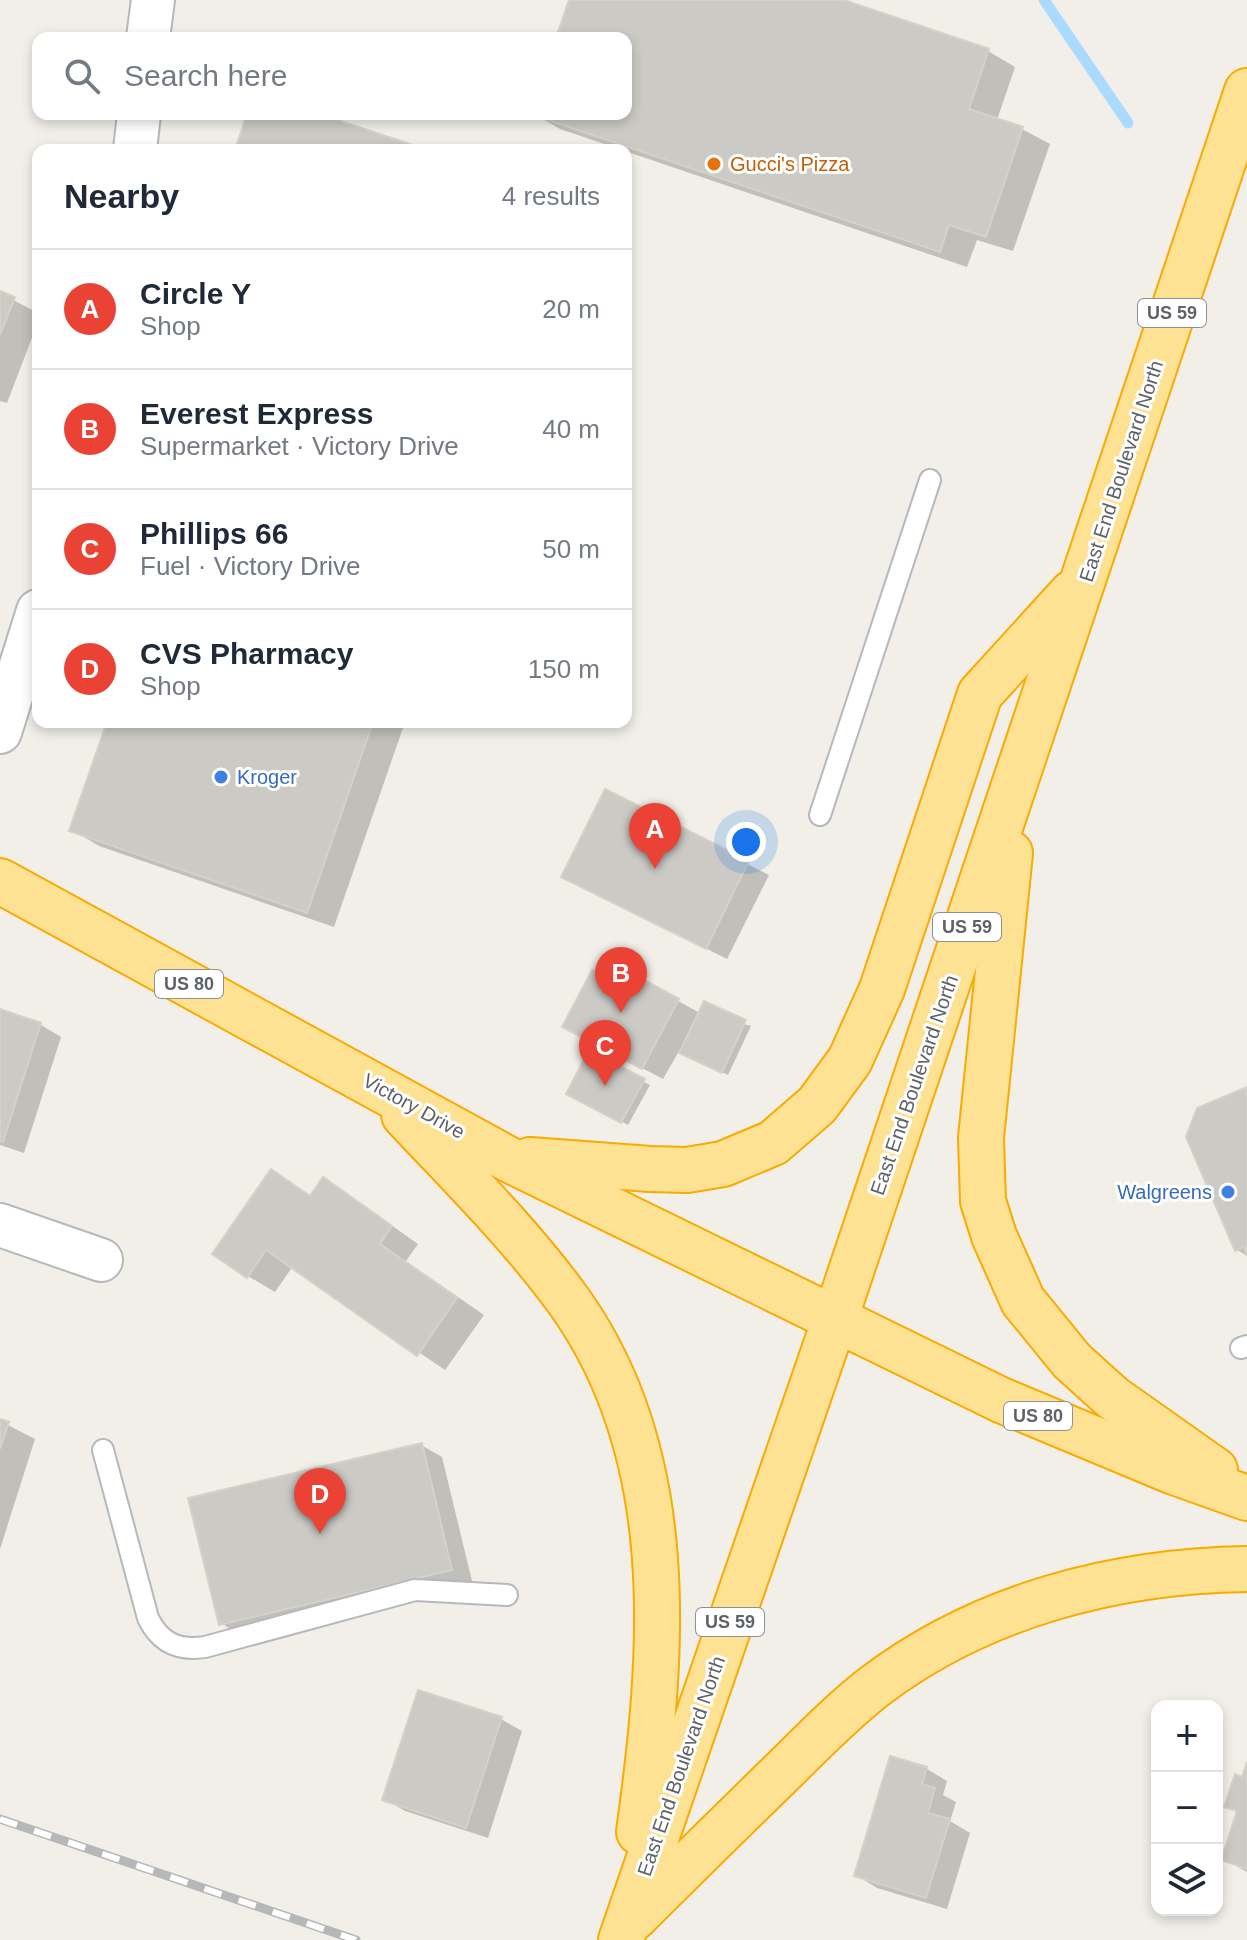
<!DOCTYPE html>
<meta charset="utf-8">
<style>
:root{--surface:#fff;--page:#f6f6f7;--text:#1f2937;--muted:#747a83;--line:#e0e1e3;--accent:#ea4335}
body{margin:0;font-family:Helvetica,sans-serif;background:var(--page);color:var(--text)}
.controls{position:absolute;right:24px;bottom:24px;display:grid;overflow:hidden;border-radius:16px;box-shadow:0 4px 12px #0003}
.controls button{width:72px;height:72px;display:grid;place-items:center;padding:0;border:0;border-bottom:2px solid var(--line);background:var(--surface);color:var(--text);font:40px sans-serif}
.you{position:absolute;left:746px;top:842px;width:28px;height:28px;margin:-20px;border:6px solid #fff;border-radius:50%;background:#1a73e8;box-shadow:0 0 0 12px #1a73e833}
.badge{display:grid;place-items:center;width:52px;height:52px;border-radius:50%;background:var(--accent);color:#fff;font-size:26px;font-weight:700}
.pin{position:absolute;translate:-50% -66px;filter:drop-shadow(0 2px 4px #0008)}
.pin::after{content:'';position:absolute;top:42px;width:28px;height:24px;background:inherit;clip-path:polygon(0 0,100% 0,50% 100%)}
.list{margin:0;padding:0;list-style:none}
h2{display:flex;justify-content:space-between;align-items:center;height:104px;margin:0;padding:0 32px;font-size:34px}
h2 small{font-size:26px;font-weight:400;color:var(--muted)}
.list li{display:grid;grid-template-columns:52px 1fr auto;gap:24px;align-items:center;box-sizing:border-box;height:120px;padding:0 32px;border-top:2px solid var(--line)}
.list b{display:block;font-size:30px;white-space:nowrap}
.list p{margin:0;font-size:26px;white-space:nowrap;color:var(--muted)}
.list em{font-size:26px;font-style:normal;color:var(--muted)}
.icon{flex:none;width:44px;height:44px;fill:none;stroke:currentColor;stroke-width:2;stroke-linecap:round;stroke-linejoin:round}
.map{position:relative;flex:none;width:1247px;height:1940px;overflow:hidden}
.search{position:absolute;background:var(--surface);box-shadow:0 4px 12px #0003;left:32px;top:32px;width:600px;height:88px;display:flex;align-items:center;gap:20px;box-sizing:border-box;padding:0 28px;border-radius:16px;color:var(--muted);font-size:30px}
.panel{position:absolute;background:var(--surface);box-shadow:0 4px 12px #0003;left:32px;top:144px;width:600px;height:584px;border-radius:16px}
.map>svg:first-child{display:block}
.shadow{fill:#0003}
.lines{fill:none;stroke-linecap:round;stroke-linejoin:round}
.stream{stroke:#aadaff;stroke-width:11}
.building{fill:#cccac5;stroke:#d6d1c6;stroke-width:2}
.lane-casing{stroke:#b5b8bc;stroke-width:24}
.street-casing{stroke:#b5b8bc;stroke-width:46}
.highway-casing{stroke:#f9ab00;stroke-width:48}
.lane{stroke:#fff;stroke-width:20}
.street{stroke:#fff;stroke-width:42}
.highway{stroke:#fde293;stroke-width:44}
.rail-casing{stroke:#b6b7b8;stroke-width:9}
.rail{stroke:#fff;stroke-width:6;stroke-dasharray:18;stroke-linecap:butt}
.food-dot{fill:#e8710a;stroke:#fff;stroke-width:3}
.shop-dot{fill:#3f7fe0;stroke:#fff;stroke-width:3}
.labels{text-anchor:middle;stroke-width:6;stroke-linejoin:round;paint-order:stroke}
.shield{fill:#fff;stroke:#8f9295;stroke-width:2}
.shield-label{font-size:18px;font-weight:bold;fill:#5f6368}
.food-label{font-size:20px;fill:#c56008;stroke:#fff;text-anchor:start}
.street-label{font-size:20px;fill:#5f6368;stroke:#fff}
.shop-label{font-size:20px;fill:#366cbe;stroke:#fff;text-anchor:start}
</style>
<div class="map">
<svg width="1247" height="1940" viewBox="0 0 1247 1940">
<rect width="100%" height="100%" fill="#f1efe8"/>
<g class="shadow">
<path d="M571,0H837L988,51L1015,67L997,120L1022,129L1050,144L1013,251L977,240L967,267L560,129L534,114H626V38H558Z"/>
<path d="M0,293L38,313V322L7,403L0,401Z"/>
<path d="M109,722H405L334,927L99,846L72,830Z"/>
<path d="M605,792L769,875L727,959L564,877Z"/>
<path d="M629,974L700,1013L751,1026L728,1075L679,1051L663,1079L585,1038Z"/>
<path d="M0,1012L41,1025L61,1037L24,1153L0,1145Z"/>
<path d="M590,1053L650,1085L628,1125L569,1093Z"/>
<path d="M1247,1089V1256L1236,1249Z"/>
<path d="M272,1172L312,1196L323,1180L350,1196L418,1244L406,1261L484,1315L445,1370L293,1266L275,1292L248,1276Z"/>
<path d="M0,1421L35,1439L0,1549Z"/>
<path d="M421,1445L442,1457L472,1581L242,1636L221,1623Z"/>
<path d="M419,1692L501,1719L522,1731L488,1838L405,1811L384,1799Z"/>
<path d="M892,1758L927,1769L947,1781L943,1795L956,1802L950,1821L970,1833L947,1909L877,1888L856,1875Z"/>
<path d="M1247,1769V1872L1224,1859L1238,1813L1226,1806Z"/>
</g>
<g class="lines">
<path class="stream" d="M1044,0L1128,123"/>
</g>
<g class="building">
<path d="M569,0H844L989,49L969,109L1023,127L986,237L949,225L940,252L530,114H626V38H556Z"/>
<path d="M247,114H319L428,150H235Z"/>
<path d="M0,291L15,297L0,335Z"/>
<path d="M107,722H373L307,913L69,831Z"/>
<path d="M605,789L749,861L706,949L561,877Z"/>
<path d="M592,970L621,984L628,971L679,999L642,1069L562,1027Z"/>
<path d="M704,1001L746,1020L722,1073L679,1053Z"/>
<path d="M0,1009L41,1023L3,1142L0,1141Z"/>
<path d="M589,1050L645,1079L621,1123L566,1094Z"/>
<path d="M1247,1087V1254L1244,1247L1235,1251L1186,1137L1197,1108Z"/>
<path d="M271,1169L310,1196L323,1177L392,1226L380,1244L457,1298L417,1356L266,1250L247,1278L212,1254Z"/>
<path d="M0,1419L9,1422L0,1449Z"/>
<path d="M422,1443L452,1570L219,1625L188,1498Z"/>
<path d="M418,1690L502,1717L466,1828L382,1800Z"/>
<path d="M890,1756L927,1767L922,1784L935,1788L928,1813L950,1819L926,1898L854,1876Z"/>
<path d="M1247,1762V1869L1221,1860L1237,1811L1224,1807L1235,1774L1242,1777Z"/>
</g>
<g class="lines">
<g class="lane-casing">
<g id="lane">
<path d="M820,815L930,480"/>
<path d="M1241,1348L1247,1346"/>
<path d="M103,1450L148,1618C160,1643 178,1651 205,1647L415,1590L507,1595"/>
</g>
</g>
<g class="street-casing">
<g id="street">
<path d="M148,38L153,0"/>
<path d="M135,150L139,114"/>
<path d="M0,732L38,611"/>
<path d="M0,1225L101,1260"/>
</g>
</g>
<g class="highway-casing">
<g id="highway">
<path d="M1010,853L981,1138L983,1201L994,1236L1023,1301L1072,1361L1113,1398L1215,1470"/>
<path d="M0,881L508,1159L1001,1400L1174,1472L1247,1498"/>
<path d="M404,1115C460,1175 520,1234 568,1300C680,1455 664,1653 639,1832"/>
<path d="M530,1160L650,1169L687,1170L723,1164L773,1143L817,1105L850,1060L882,989L980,694L1072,593"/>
<path d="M634,1918C681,1871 729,1824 777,1777C809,1746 840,1713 875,1686C982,1605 1115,1571 1247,1569"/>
<path d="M621,1940L835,1319L1247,91"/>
</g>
</g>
<use href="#lane" class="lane"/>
<use href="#street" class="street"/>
<use href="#highway" class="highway"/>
<g class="rail-casing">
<path id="rail" d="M0,1819L356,1940"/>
</g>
<use href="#rail" class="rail"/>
</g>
<circle class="food-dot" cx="714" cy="164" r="8"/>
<g class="shop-dot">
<circle cx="221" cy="777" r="8"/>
<circle cx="1228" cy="1192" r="8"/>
</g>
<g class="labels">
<g class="shield">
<rect x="1138" y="299" width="68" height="28" rx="6"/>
<rect x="933" y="913" width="68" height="28" rx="6"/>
<rect x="155" y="970" width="68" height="28" rx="6"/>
<rect x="1004" y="1402" width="68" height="28" rx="6"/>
<rect x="696" y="1608" width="68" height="28" rx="6"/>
</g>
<g class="shield-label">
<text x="1172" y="319">US 59</text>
<text x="967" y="933">US 59</text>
<text x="189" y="990">US 80</text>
<text x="1038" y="1422">US 80</text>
<text x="730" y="1628">US 59</text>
</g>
<g class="food-label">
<text x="730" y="171">Gucci's Pizza</text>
</g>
<g class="street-label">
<text transform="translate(1121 471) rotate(-72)" y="7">East End Boulevard North</text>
<text transform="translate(914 1085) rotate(-71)" y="7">East End Boulevard North</text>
<text transform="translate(414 1106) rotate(29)" y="7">Victory Drive</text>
<text transform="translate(681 1766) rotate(-71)" y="7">East End Boulevard North</text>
</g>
<g class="shop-label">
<text x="237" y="784">Kroger</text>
<text x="1212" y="1199" text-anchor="end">Walgreens</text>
</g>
</g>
</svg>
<div class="controls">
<button>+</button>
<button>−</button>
<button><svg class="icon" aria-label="layers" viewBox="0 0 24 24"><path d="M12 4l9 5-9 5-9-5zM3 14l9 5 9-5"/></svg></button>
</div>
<div class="you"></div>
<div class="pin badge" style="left:655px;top:869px">A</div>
<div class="pin badge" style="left:621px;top:1013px">B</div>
<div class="pin badge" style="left:605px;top:1086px">C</div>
<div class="pin badge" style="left:320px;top:1534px">D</div>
<div class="search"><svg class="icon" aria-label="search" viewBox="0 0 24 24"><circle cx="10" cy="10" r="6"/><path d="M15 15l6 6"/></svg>Search here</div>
<section class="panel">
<h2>Nearby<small>4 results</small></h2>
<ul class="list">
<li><span class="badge">A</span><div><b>Circle Y</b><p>Shop</p></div><em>20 m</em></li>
<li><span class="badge">B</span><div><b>Everest Express</b><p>Supermarket · Victory Drive</p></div><em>40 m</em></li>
<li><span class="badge">C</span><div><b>Phillips 66</b><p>Fuel · Victory Drive</p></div><em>50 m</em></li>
<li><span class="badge">D</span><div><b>CVS Pharmacy</b><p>Shop</p></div><em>150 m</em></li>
</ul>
</section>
</div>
